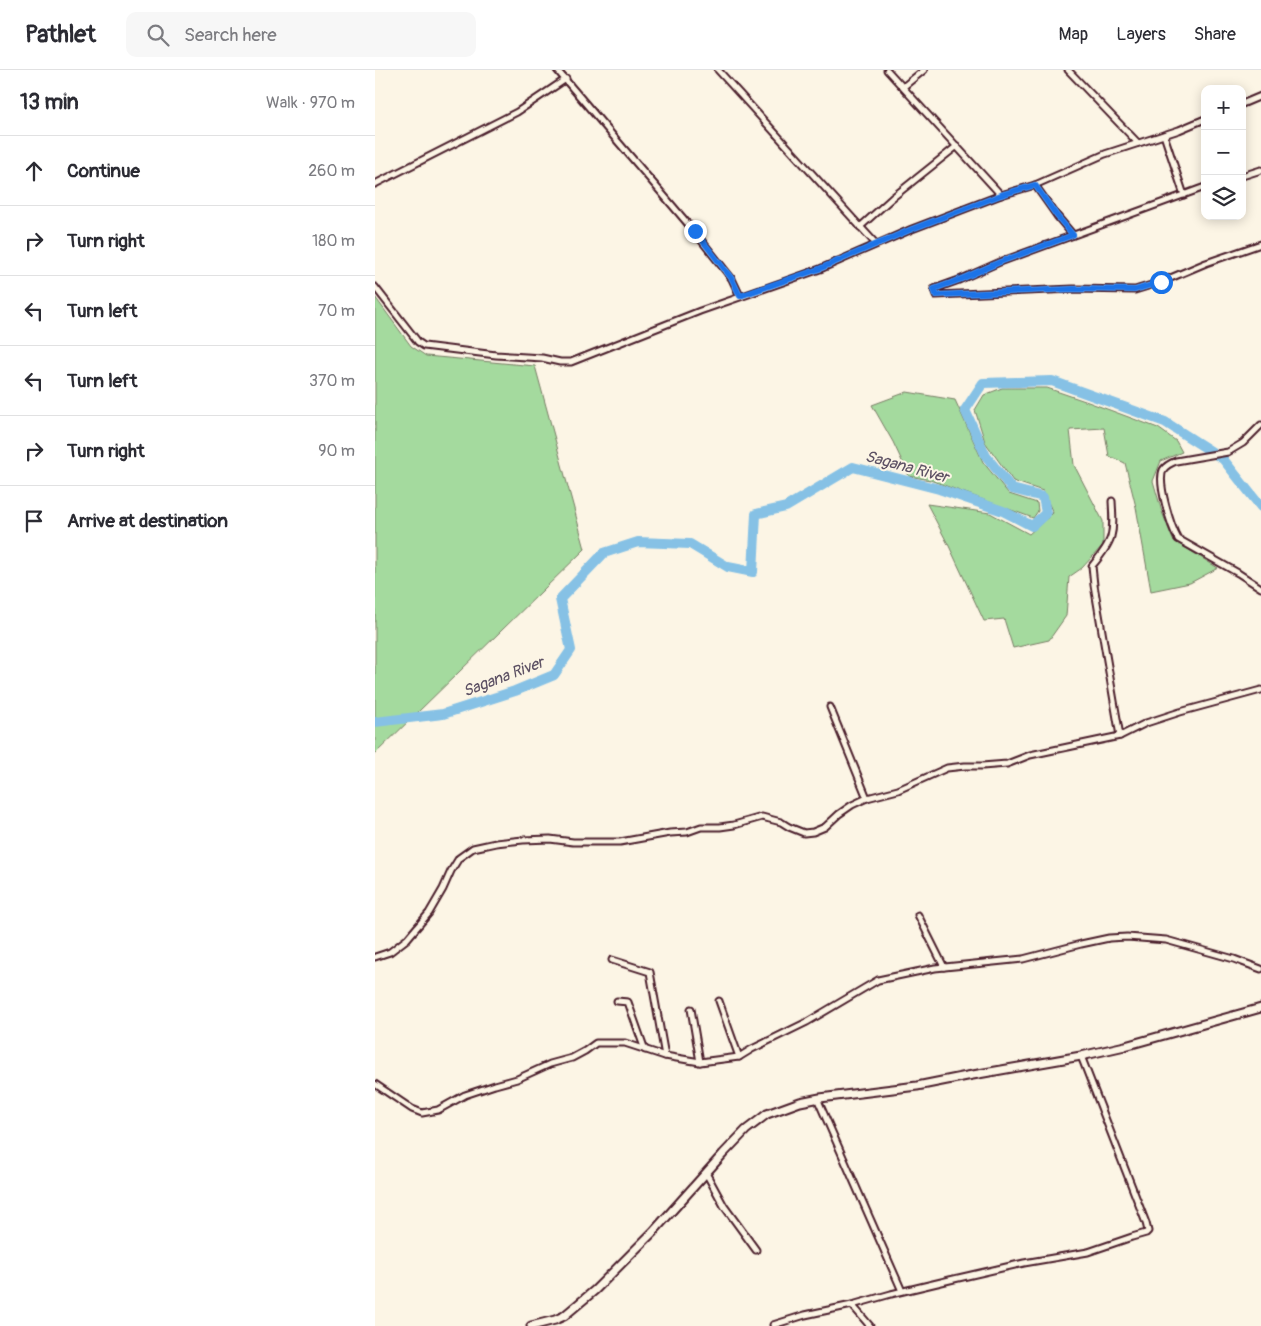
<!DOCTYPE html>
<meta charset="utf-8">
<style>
:root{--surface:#fff;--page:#f7f7f7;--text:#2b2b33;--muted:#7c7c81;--line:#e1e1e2}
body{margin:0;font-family:Pangolin,sans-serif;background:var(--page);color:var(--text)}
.controls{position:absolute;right:15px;top:15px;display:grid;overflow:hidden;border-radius:10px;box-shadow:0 2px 12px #0003}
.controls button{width:45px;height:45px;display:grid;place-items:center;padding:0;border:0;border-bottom:1px solid var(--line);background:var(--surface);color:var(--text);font:25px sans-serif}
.stop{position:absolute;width:15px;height:15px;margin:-11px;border:4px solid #1a73e8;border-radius:50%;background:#fff}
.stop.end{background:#1a73e8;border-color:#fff;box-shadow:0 1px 5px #0008}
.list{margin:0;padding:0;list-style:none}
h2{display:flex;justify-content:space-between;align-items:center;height:65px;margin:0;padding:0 20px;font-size:21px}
h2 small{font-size:16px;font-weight:400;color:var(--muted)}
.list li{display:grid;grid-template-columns:32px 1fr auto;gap:15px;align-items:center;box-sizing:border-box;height:70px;padding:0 20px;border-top:1px solid var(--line)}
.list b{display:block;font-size:19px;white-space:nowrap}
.list em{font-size:16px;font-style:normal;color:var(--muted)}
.icon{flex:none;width:28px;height:28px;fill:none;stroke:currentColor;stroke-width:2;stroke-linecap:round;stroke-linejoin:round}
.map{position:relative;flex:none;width:886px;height:1256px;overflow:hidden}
header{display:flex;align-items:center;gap:30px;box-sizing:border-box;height:70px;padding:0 25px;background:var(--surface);border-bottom:1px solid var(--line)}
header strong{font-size:24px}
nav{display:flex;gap:28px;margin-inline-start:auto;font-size:18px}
.search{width:350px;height:45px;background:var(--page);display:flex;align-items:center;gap:12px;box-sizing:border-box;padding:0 18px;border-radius:10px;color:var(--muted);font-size:19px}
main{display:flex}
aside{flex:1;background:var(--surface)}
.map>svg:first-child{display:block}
.green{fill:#a4da9e;stroke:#777c64}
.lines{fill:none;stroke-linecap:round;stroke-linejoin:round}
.river{stroke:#86c1e5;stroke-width:10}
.minor-casing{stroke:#4a1f2b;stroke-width:9}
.tertiary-casing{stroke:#4a1f2b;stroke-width:11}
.minor{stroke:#fcf5e5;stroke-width:5}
.tertiary{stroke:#fcf5e5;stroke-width:7}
.route{stroke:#1a73e8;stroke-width:6}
.labels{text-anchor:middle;stroke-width:4;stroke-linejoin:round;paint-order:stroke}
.water-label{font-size:16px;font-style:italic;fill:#5c5063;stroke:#fcf5e5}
</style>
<header>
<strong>Pathlet</strong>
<div class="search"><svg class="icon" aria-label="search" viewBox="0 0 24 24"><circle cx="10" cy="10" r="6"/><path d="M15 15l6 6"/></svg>Search here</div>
<nav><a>Map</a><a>Layers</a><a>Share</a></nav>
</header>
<main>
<aside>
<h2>13 min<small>Walk · 970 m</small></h2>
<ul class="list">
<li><svg class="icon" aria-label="ahead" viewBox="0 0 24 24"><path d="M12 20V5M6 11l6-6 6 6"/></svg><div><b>Continue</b></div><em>260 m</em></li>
<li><svg class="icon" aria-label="right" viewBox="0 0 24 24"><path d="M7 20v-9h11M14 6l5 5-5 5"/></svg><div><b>Turn right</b></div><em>180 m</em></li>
<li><svg class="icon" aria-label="left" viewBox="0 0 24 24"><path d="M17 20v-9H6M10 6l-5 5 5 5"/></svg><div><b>Turn left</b></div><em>70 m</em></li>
<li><svg class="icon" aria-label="left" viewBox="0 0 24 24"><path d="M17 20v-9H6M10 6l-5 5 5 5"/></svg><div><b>Turn left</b></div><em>370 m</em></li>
<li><svg class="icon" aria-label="right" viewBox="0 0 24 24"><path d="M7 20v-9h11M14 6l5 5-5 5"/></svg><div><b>Turn right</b></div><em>90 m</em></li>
<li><svg class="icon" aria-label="arrive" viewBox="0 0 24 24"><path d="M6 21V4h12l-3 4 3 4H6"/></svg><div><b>Arrive at destination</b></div></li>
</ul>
</aside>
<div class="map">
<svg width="886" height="1256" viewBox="0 0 886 1256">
<rect width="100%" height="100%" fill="#fcf5e5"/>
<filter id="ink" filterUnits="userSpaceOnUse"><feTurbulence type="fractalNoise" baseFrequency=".02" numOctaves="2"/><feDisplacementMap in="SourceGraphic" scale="10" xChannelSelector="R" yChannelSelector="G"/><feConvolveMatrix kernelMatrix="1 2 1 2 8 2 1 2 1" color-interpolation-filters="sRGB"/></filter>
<g filter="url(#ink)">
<g class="green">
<path d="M0,227L36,276L51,286L160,296L210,479L0,684Z"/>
<path d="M627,318H672L713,332L783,358L801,371L807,382L786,391L778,411L787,442L798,470L843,498L815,513L776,521L761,437L750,393L734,386L729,358L695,360L699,395L728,451V475L707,498L694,507L691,546L674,570L638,578L629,549L609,551L574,476L552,434L615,443L654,464L678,443L668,421L638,411L610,372L600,340L609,325Z"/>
<path d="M532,322L580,330L608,392L634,424L662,433L663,441L658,448L555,410L534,406L518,372L497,335Z"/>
</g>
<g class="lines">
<path class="river" d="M0,652L68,644L140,621L179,605L196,580L185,529L229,483L263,472L315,474L353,497L378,502L381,444L411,437L478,397L564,419L628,441L657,456L671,443L668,427L637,419L611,386L590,340L608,313L677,311L790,352L848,389L886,437"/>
<g class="minor-casing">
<g id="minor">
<path d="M182,0L319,161L357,209L365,226"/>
<path d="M343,0L501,174"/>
<path d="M512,0L626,125"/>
<path d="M693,0L763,73"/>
<path d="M528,17L549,0"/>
<path d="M867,34L886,26"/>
<path d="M789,65L809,125"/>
<path d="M867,106L886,100"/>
<path d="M0,114L142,42L191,9"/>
<path d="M660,115L682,146L698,165"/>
<path d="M830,117L625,192L584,210L559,219L561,225L698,219L760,220L786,212L831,193L886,174"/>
<path d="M485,157L517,128L582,76"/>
<path d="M0,217L43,272L49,276L121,285L167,288L185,292H196L325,241L445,199L537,159L626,125L660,115L730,84L804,60L830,49"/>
<path d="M886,355L868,373L853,382L801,391C796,393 791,395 788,400C782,413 796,457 803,469L863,503L886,518"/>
<path d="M737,431C739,465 739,470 717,496L719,515L745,666"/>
<path d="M455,637L492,728"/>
<path d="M543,845L569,897"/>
<path d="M0,887L15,882L32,869L54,843L68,819L76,801L84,788L98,778L121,773L148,770L175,769L198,772H245L295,763L312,762L326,757H345L359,755L387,747L406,752L414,757L429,763L438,762L450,757L464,744L477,735L492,728L523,720L572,698L590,696H607L632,694L655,685L745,666L771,653L805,642L886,620"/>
<path d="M237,890L275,902L290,986"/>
<path d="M242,931L253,932L270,980"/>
<path d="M344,931L364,987"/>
<path d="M316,939L325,992"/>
<path d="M0,1014L37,1039L47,1043L63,1040L90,1025L120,1015L142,1009L175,994L197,988L210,981L221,973H250L290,986L325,992L364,987L377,979L432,952L503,910L560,898L648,889L706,874L734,868L752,867L791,870L859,889L886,899"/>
<path d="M442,1028L527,1221"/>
<path d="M331,1103L349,1136L381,1180"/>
<path d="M477,1235L495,1256"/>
<path d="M398,1255L430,1245L477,1235L516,1224L579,1209L649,1193L713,1182L757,1167L771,1163L773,1161L771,1153L706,986"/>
</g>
</g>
<g class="tertiary-casing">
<path id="tertiary" d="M156,1256L180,1250L189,1246L220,1220L278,1162L348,1084L371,1060L392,1044L425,1032L445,1028L542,1016L592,1006L706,986L750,976L886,938"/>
</g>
<use href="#minor" class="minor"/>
<use href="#tertiary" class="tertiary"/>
</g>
</g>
<g class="lines" filter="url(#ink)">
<path class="route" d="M320,161L357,209L365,226L444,199L537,159L626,125L660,115L682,146L698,165L625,192L584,210L559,219L561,225L698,219L760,220L786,212"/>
</g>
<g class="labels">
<g class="water-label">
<text transform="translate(532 396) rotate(15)" y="6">Sagana River</text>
<text transform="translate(128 606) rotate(-21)" y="6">Sagana River</text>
</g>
</g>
</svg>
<div class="controls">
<button>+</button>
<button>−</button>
<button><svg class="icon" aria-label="layers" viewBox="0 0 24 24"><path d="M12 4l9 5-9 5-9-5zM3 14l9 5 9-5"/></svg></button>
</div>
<div class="stop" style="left:786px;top:212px"></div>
<div class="stop end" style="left:320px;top:161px"></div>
</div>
</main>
